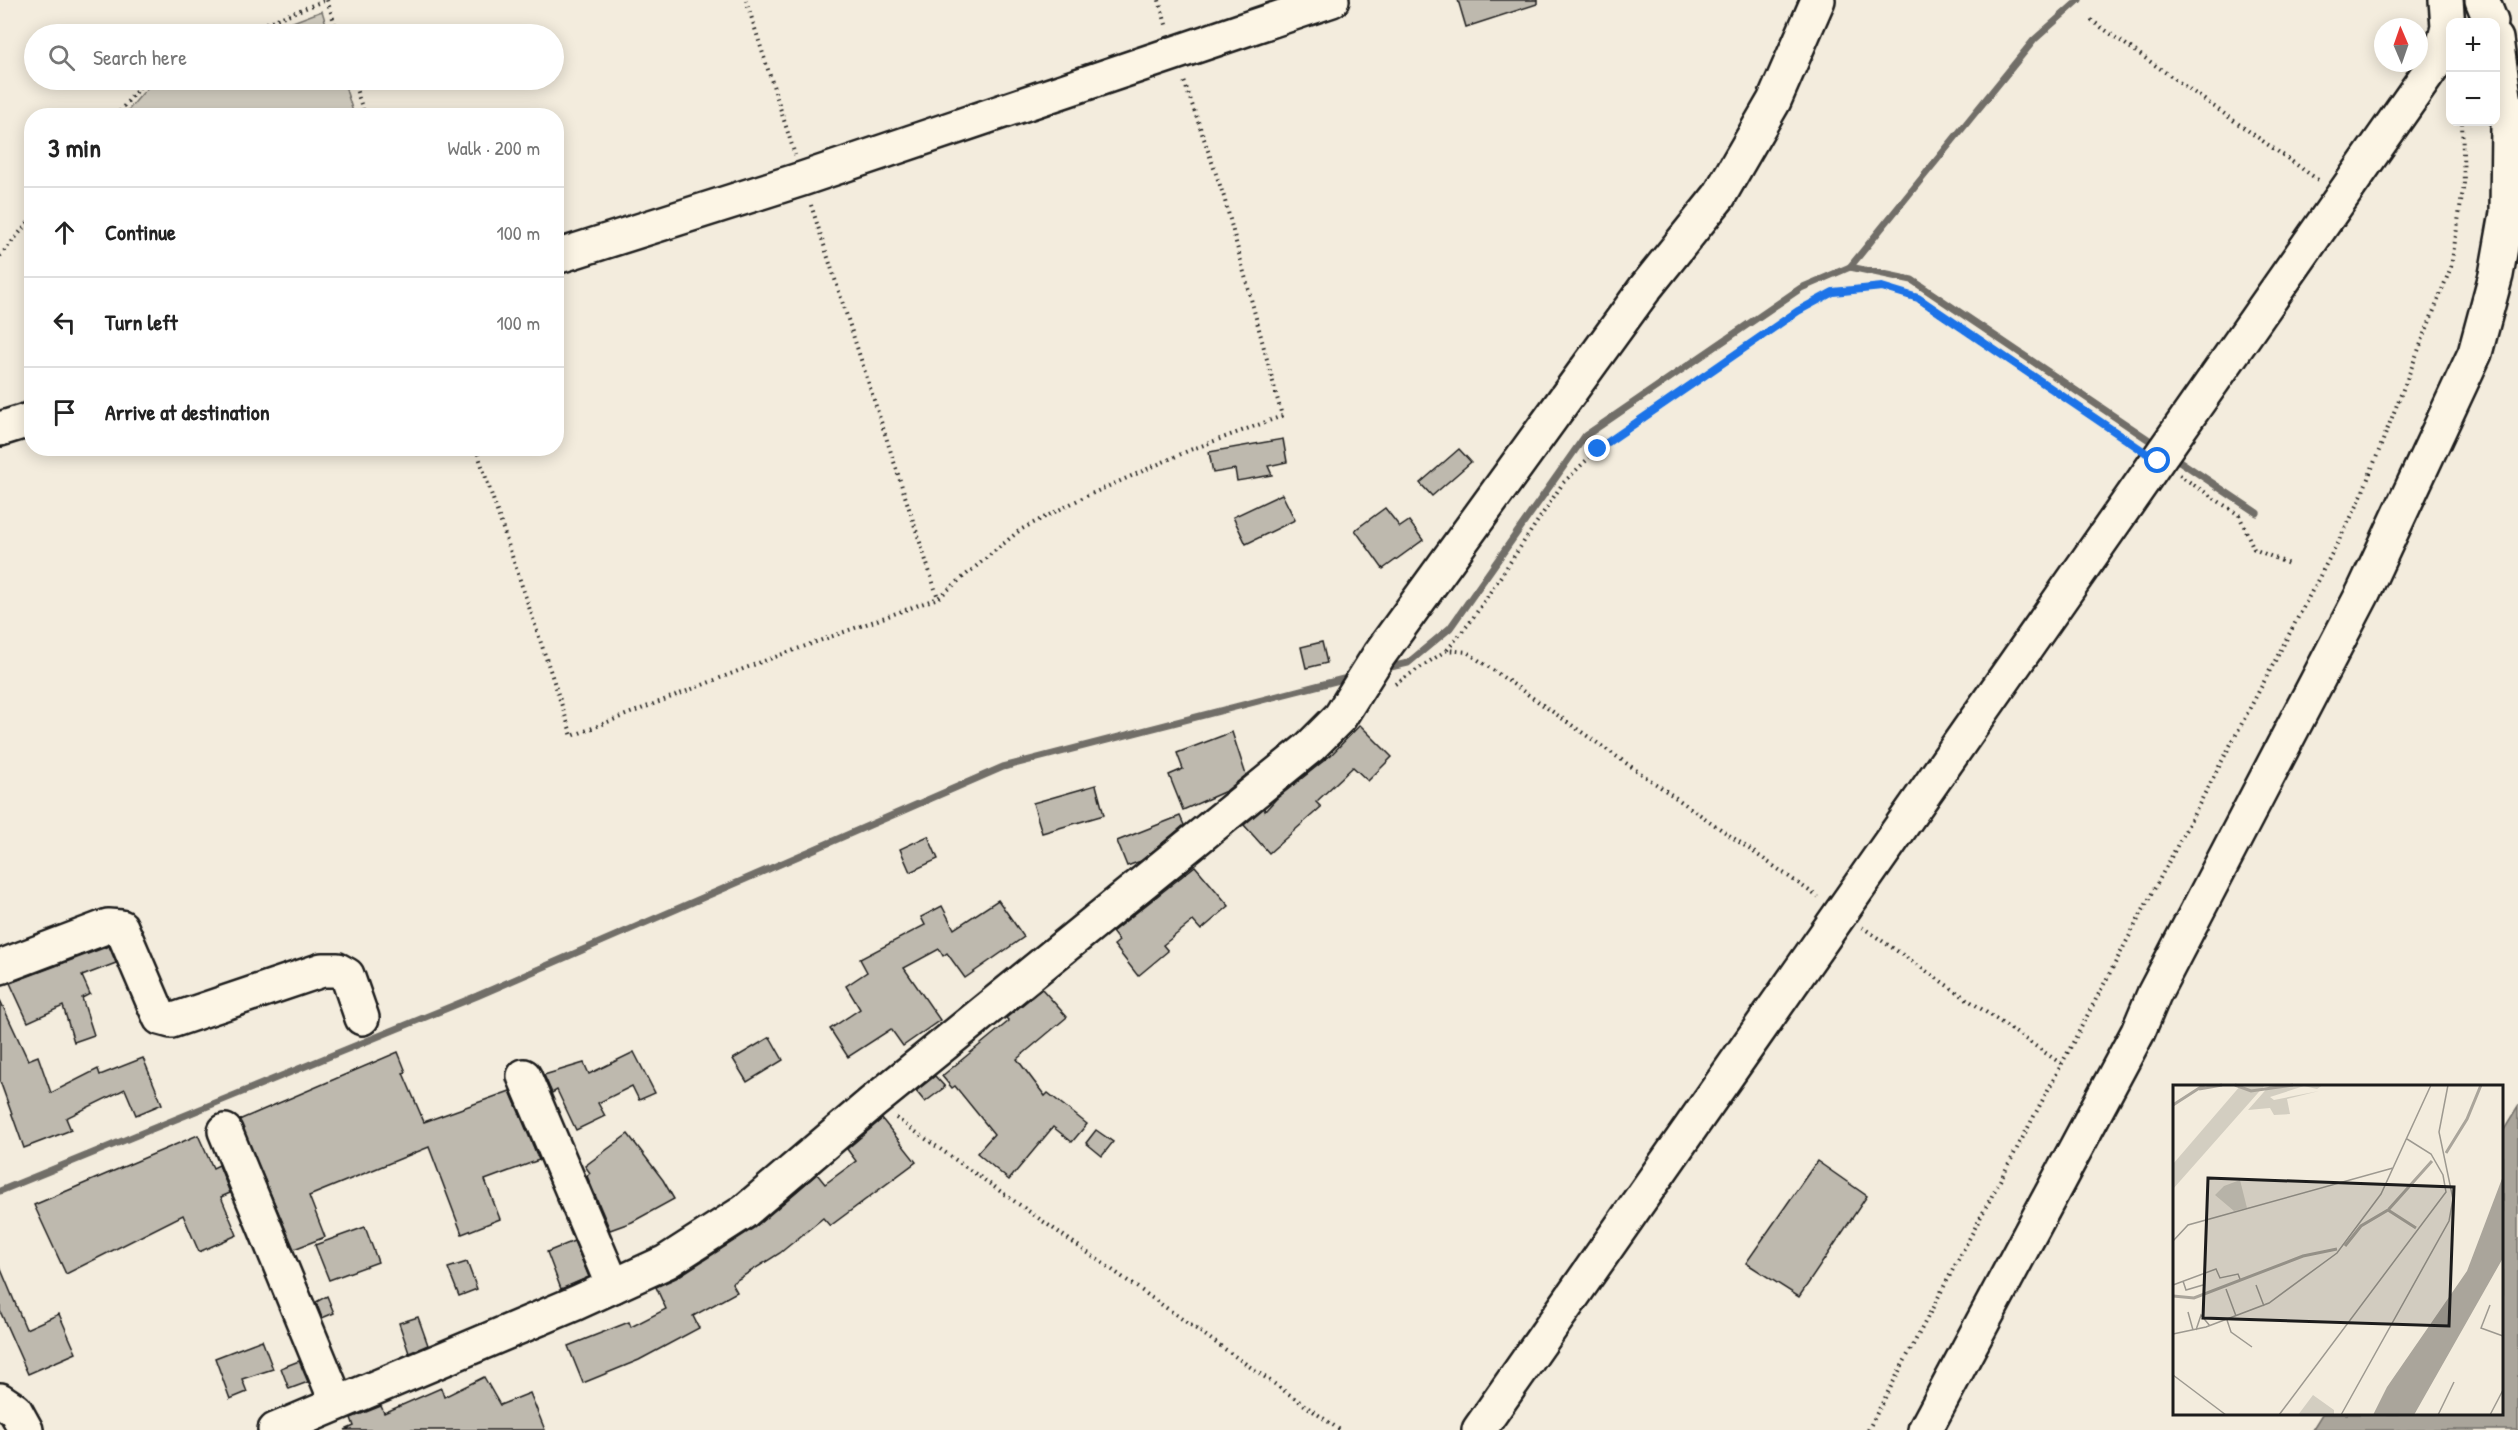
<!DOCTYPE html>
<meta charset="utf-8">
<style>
:root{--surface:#fff;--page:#f2f2f2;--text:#222;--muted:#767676;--line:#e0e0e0}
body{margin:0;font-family:"Patrick Hand",sans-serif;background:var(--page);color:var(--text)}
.controls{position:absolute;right:18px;top:18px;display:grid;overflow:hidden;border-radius:12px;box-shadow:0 3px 15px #0003}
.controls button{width:54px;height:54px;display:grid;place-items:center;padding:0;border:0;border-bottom:2px solid var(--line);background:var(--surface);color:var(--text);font:30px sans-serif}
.compass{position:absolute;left:2374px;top:18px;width:54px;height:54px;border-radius:50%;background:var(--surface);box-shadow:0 3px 15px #0003;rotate:358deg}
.stop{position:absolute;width:18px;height:18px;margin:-14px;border:4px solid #1a73e8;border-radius:50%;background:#fff}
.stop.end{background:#1a73e8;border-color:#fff;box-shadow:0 2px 6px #0008}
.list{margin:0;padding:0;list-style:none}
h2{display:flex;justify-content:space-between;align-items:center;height:78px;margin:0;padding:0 24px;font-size:26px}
h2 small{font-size:20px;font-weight:400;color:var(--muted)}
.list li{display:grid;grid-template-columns:39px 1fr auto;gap:18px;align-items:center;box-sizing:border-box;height:90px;padding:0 24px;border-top:2px solid var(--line)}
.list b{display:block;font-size:22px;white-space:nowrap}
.list em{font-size:20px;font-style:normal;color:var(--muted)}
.icon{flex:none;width:33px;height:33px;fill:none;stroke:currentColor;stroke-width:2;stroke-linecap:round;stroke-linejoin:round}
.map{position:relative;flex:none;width:2518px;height:1430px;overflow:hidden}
.search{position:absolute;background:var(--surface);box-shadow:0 3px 15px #0003;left:24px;top:24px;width:540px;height:66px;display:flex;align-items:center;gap:15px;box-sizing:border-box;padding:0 21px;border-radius:33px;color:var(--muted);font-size:22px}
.panel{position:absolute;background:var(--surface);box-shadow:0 3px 15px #0003;left:24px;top:108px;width:540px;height:348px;border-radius:24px}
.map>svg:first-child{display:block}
.green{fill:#d3cec1;stroke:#78756e;stroke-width:1.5}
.water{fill:#aaa59b;stroke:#716e68;stroke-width:1.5}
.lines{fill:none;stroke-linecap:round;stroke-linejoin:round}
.stream{stroke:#716e68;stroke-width:7}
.building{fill:#beb9ae;stroke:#1c1c1c;stroke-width:1.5}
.minor-casing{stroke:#1c1c1c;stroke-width:38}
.path{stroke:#1c1c1c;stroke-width:4;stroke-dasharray:1.5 4.5;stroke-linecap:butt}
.minor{stroke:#fcf5e5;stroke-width:33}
.route{stroke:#1a73e8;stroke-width:8}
.inset-river{fill:none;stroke:#aaa59b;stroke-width:3}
.inset-road{fill:none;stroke:#9d9990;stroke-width:1.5}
.view{fill:#1c1c1c;fill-opacity:0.15;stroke:#1c1c1c;stroke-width:3}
.inset-edge{fill:none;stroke:#1c1c1c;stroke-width:3}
</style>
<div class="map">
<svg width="2518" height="1430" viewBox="0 0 2518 1430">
<rect width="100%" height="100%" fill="#f3ecdd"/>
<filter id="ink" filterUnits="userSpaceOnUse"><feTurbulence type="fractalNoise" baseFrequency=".0167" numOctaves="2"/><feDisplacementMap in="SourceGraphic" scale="12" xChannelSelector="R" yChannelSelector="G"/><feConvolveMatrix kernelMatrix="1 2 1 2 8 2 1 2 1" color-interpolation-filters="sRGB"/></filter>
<g filter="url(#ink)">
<g class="green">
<path d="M322,11L329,34H261Z"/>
<path d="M154,80H343L354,115H124Z"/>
</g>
<path class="water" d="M2518,1107V1430H2312L2322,1414H2502V1133Z"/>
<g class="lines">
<g class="stream">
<path d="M1850,267L2034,40L2079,0"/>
<path d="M2172,456L2257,513"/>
<path d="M1382,669L1408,663L1450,628L1585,436L1801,288L1850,267L1912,280L2158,446"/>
<path d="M0,1191L477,996L1003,767L1351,677"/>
</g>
</g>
<g class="building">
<path d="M1458,0H1537V4L1466,27Z"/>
<path d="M1283,439L1287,462L1268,466L1272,475L1237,481L1235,469L1213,473L1209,452Z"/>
<path d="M1459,449L1471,462L1432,496L1420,483Z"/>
<path d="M1282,494L1295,520L1246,544L1233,517Z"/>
<path d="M1385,508L1400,527L1409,521L1423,540L1383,569L1355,530Z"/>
<path d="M1322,642L1327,663L1306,668L1301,647Z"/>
<path d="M1360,725L1392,757L1368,781L1353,767L1316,802L1321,807L1269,853L1244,825L1264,808L1265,811L1276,799L1331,755Z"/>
<path d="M1232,732L1246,775L1226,791L1183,810L1169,775L1183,769L1177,753Z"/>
<path d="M1096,785L1104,815L1042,833L1033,803Z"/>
<path d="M1180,816L1184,825L1141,861L1127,866L1117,841Z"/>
<path d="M928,836L938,859L910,872L900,849Z"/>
<path d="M1195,866L1229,906L1201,930L1193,921L1163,945L1168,951L1138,976L1114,945L1119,941L1112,932Z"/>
<path d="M998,900L1024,937L965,978L947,953L943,956L939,949L904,968L940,1020L903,1046L891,1029L848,1057L830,1029L860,1009L846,986L867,972L860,959L925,925L921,917L942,906L954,929Z"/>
<path d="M109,946L116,963L82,976L90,994L82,998L94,1035L74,1042L63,1006L28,1022L10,983Z"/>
<path d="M1042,989L1067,1017L1017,1059L1045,1096L1048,1093L1087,1124L1072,1142L1053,1127L1009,1180L977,1153L994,1134L955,1086L952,1088L942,1076L1009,1021L1006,1018Z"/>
<path d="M0,1000L28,1060L38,1056L51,1093L98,1069L100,1075L143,1058L162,1104L136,1115L125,1089L66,1118L71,1130L24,1148L0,1081Z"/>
<path d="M770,1037L783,1060L747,1082L733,1059Z"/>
<path d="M398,1052L406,1072L403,1073L424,1122L510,1091L539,1160L485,1180L500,1219L462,1234L429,1147L309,1196L325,1237L294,1249L239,1120Z"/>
<path d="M634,1052L655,1093L639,1100L632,1086L598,1103L605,1116L576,1130L557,1090L552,1093L544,1075L584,1063L589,1074Z"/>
<path d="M935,1076L945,1087L925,1102L916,1091Z"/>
<path d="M882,1119L916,1162L830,1226L823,1218L780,1253L732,1283L737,1292L693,1316L699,1328L639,1360L583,1383L568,1346L629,1322L631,1327L666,1309L656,1287L676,1278L754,1228L817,1174L825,1184L856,1161L847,1149Z"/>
<path d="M1096,1130L1113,1142L1102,1156L1086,1143Z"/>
<path d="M628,1134L663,1180L674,1199L632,1222L610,1230L587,1176L590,1173L585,1166Z"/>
<path d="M198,1135L213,1168L219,1165L230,1193L221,1197L237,1235L199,1252L183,1215L66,1274L34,1205Z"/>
<path d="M1817,1161L1867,1196L1799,1297L1746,1263Z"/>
<path d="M365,1227L378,1262L329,1280L315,1245Z"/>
<path d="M574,1241L589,1277L561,1289L547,1252Z"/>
<path d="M467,1262L477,1289L459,1296L448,1268Z"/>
<path d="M0,1267L26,1329L59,1314L76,1353L28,1374L0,1311Z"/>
<path d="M327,1296L334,1313L322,1318L316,1302Z"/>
<path d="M418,1317L428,1345L409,1353L399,1323Z"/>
<path d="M262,1340L273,1369L242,1379L247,1392L230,1399L215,1358Z"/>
<path d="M299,1361L308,1382L289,1389L281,1368Z"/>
<path d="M484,1377L500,1405L530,1393L545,1430H345L354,1426L351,1418L381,1406L384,1413L441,1388L444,1397Z"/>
</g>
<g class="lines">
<g class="minor-casing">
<g id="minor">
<path d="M2482,0L2491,22"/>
<path d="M556,257L802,179L1332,0"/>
<path d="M0,429L32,419"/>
<path d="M0,967L108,926L121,927L160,1018L171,1021L322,970H338L347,975L362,1018"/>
<path d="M524,1076L613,1286"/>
<path d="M225,1131L337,1403"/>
<path d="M0,1400L15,1410L26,1430"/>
<path d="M275,1430L576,1303L666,1262L744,1212L873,1102L1310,747L1340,717L1379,655L1517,465L1646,287L1719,196L1774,101L1818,0"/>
<path d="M1479,1430L2441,55L2448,27L2446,0"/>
<path d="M1925,1430L2138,1032L2154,994L2363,593L2475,353L2496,275L2507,213L2508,125L2496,39"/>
</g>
</g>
<g class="path">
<path d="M327,0L338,34"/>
<path d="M746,0L795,155"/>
<path d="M1159,0L1167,28"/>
<path d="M2091,20L2321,182"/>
<path d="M238,34L326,0"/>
<path d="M353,80L365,116"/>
<path d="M116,116L145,80"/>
<path d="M811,205L938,598"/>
<path d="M0,256L32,218"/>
<path d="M476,448L572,736L761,662L938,598L1020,530L1082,498L1190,450L1282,416L1224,197L1183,78"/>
<path d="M2179,475L2239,515L2254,549L2291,565"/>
<path d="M1447,650L1471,621L1563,483L1598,449L1798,311L1833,292L1882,287L1918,299L2136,446"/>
<path d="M1395,684L1447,650L1467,652L1818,897"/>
<path d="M1862,927L2063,1065"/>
<path d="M896,1118L1340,1430"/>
<path d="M1868,1430L2358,504L2451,267L2464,183L2462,122"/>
</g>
<use href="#minor" class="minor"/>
</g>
</g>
<g class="lines" filter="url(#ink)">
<path class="route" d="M1598,449L1798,311L1833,292L1882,287L1918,298L2158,461"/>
</g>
<g transform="translate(2173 1085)">
<rect width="330" height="330" fill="#f3ecdd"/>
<path d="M68,0H92L0,104V79ZM97,0L112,1L150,0L144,4L131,1L97,12L101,15L146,6L114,14L117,29L101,30L97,23L75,25ZM67,95L74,123L61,126L42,110L51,101ZM140,310L161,325V330H125Z" fill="#d3cec1"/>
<path d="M330,91V173L241,330H200L214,302L294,186Z" fill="#aaa59b"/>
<path class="inset-river" d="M62,0L78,6L120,0M26,4L49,0M0,20L31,0M273,68L294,34L308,0M216,124L259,76M172,161L188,141L215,125L243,143M0,211L21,213L130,171L164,164"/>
<path class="inset-road" d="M0,156L15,140L220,83M10,196L13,205L30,200M0,200L43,184L47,193L65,189L67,194M83,200L91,221M53,204L63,231M317,220L308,243L330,251M15,227L20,245M54,235L58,247L79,262M23,245L28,230L37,241M0,249L33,242L96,218L164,168L208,109L258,0M0,290L53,330M106,330L273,107L270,90L258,69L234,54M168,330L276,136L280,114L266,47L275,0M265,330L281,297M317,330L330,305"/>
<path class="view" d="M35,93L281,102L276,241L30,233Z"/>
<rect width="330" height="330" class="inset-edge"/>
</g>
</svg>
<div class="controls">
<button>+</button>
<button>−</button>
</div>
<svg class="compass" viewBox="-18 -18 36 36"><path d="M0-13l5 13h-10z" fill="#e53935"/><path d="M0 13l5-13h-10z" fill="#767676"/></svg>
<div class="stop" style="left:2158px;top:461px"></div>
<div class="stop end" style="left:1598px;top:449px"></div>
<div class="search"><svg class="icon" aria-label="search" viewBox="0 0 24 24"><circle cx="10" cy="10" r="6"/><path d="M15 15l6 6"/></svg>Search here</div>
<section class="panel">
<h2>3 min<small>Walk · 200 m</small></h2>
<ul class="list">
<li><svg class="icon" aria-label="ahead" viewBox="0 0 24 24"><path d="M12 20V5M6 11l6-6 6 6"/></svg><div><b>Continue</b></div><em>100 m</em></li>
<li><svg class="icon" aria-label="left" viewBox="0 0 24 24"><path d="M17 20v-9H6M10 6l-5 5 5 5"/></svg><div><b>Turn left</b></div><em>100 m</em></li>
<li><svg class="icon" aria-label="arrive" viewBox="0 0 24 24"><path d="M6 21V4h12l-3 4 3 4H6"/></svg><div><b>Arrive at destination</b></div></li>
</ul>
</section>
</div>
